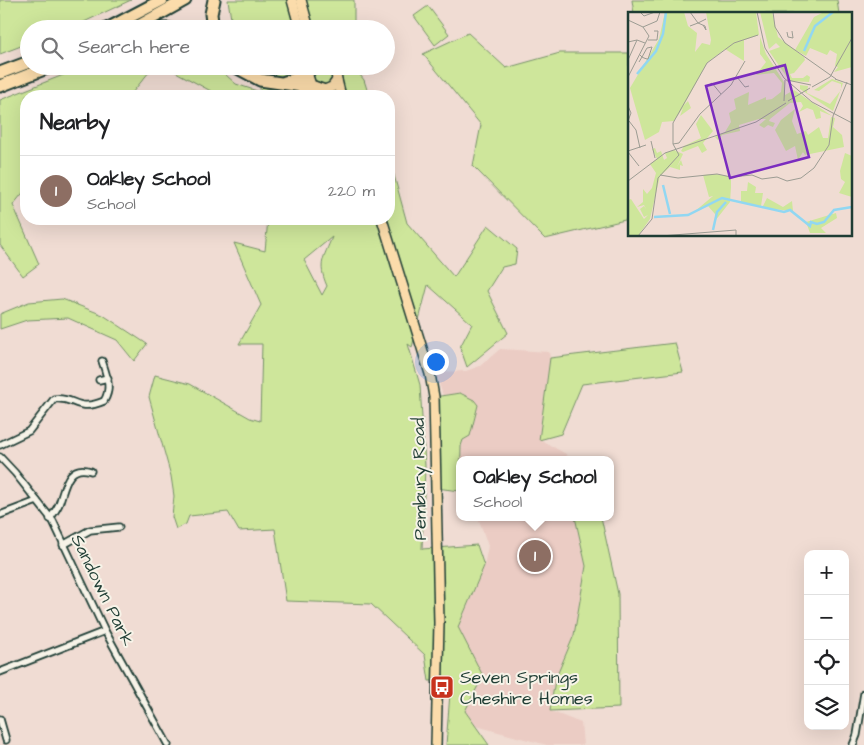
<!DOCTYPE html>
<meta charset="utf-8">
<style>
:root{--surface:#fff;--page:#f2f2f2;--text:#202124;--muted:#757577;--line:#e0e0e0;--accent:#ea580c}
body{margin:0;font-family:"Architects Daughter",sans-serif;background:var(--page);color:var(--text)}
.controls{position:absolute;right:15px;bottom:15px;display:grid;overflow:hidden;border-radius:10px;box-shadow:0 5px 20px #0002}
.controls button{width:45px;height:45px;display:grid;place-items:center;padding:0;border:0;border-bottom:1px solid var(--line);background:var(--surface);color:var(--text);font:25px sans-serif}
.you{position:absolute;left:435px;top:361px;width:18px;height:18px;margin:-12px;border:4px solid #fff;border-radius:50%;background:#1a73e8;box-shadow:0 0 0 8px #1a73e833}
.badge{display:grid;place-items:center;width:32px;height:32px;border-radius:50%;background:var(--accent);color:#fff;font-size:16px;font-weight:700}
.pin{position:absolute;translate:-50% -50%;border:2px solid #fff;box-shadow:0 1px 5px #0006}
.popup{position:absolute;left:456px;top:456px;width:158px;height:65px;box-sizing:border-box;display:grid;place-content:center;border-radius:10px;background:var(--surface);filter:drop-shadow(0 1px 4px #0005);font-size:16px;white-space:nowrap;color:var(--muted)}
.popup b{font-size:19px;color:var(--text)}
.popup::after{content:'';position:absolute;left:50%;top:100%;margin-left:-10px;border:10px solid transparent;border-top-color:var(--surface)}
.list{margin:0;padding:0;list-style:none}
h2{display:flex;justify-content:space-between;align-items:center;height:65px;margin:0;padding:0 20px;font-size:21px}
h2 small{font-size:16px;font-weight:400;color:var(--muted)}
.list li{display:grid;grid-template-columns:32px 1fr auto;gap:15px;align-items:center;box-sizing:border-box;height:70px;padding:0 20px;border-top:1px solid var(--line)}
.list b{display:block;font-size:19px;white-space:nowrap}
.list p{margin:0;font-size:16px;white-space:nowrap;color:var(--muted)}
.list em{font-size:16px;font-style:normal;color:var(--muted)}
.icon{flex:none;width:28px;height:28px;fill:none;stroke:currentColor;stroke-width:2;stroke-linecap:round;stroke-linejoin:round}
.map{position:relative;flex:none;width:864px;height:745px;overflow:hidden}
.search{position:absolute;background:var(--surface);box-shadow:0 5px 20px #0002;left:20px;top:20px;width:375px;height:55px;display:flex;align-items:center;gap:12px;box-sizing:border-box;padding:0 18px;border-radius:28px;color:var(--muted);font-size:19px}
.panel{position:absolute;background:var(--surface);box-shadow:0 5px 20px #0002;left:20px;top:90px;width:375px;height:135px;border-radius:20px}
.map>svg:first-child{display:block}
.built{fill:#ebccc4}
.green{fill:#cee69b;stroke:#769268;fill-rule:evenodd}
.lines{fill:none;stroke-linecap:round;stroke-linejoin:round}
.street-casing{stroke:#1f3d34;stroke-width:9}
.primary-casing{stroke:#1f3d34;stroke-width:12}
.highway-casing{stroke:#1f3d34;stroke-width:15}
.street{stroke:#f7f3e8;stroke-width:5.5}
.primary{stroke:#fbdcab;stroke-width:9}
.highway{stroke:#fbdcab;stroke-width:11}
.labels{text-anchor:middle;stroke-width:4;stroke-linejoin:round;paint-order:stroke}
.street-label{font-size:18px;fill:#1f3d34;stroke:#f7f3e8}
.poi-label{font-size:18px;fill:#1f3d34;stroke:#f7f3e8;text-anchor:start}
.inset-river{fill:none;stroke:#91d7f2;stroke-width:2.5}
.inset-road{fill:none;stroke:#9c9c93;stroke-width:1}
.view{fill:#7b2cbf;fill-opacity:0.15;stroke:#7b2cbf;stroke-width:2.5}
.inset-edge{fill:none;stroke:#1f3d34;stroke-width:2.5}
</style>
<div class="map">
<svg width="864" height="745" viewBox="0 0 864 745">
<rect width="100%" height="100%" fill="#f0dcd3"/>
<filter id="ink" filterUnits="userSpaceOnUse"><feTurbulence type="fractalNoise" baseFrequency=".02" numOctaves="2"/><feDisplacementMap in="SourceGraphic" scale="10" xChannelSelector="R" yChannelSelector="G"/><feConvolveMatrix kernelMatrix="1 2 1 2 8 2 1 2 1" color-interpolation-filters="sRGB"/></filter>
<g filter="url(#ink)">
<g class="built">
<path d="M500,349L549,352L550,358L539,439L566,454L569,460H460V465L461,446L463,440L470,436L478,405L461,393L443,395L435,372L466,371L480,366Z"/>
<path d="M478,517H575L586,566L574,635L555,680L550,711L581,723L583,745H547L476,726L465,711L458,627L484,566L488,546Z"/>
</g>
<g class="green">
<path d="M0,0H131L69,29H29V43L0,54Z"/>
<path d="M228,0H354V29H235L232,25Z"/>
<path d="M632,0H837L839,14H634Z"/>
<path d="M428,6L449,34L435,45L414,16Z"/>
<path d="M468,33L506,68L560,53H629V219L545,239L473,166L481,125L423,54Z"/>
<path d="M86,66H154L132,93L121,96H26V189L13,205L39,264L23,276L0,245V100Z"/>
<path d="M161,66H216L236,84L260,92L261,66H353L364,80L369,96H220L174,71Z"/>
<path d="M389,157L407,223L454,277L488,225L517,249L515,264L502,267L487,291L508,333L467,367L460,347L472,324L428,285L412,347L408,344L420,385L425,466L422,549L477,545L484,566L458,627L483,676L465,711L489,745H446L451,680L429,681L425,655L371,604L286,601L275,529L239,531L228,512L189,516L186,524L176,529L172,517L174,496L171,476L149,397L155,375L190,384L250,418L260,421L262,344H239L261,305L234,243L265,251L268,219H389ZM332,237C324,258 317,263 327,286L322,295L304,260Z"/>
<path d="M62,299L103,315L147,344L134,361L117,340L68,318L27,320L0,329V314L29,302Z"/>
<path d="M675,343L683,372L582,384L561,434L539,440L550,358Z"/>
<path d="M460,393L474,400L478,405L470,436L463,440L461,446L460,491L436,488L434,397Z"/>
<path d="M575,517H601L618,594L619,708L550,711L555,680L574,635L586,566Z"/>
</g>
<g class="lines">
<g class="street-casing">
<g id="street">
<path d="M99,380L108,378"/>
<path d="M0,445L29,431L54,399C75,396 76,413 104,401C112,388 107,376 102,361"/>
<path d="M0,457L15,473L53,521L105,631L168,745"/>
<path d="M0,515L37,501"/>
<path d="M50,519C53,514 57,509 59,504C65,488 67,463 91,471"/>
<path d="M63,545L90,530L119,527"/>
<path d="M0,672L105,631"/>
<path d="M0,719L6,740"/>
<path d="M853,745L857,735L864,693"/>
</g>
</g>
<g class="primary-casing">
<g id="primary">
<path d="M292,0L300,29"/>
<path d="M301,0L309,29"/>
<path d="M309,69L308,76L311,85L325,90L332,87L337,80L335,66"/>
<path d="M337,80L341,96"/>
<path d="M382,219L430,374L434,397L439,623L436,745"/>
</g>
</g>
<g class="highway-casing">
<g id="highway">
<path d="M107,29L162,0"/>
<path d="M133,29L185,0"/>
<path d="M147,29H170"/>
<path d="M213,29L211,14L214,0"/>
<path d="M234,66L260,80L315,88"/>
<path d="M0,73L29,62"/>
<path d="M285,82L302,77L309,71"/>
<path d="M0,86L52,66"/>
</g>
</g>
<use href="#street" class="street"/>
<use href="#primary" class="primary"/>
<use href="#highway" class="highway"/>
</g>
</g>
<defs>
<g id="bus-square" transform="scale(1.25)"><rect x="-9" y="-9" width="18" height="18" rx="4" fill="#c8321e" stroke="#f7f3e8"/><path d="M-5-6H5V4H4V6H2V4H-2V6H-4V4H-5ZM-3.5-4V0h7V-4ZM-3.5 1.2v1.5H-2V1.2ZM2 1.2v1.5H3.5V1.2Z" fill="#fff"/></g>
</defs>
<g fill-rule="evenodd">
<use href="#bus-square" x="442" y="687"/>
</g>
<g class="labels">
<g class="street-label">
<text transform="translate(419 479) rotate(-91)" y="6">Pembury Road</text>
<text transform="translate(103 590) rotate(64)" y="6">Sandown Park</text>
</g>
<g class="poi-label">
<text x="460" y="683">Seven Springs<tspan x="460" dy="21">Cheshire Homes</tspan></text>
</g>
</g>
<g transform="translate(628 12)">
<rect width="224" height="224" fill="#f0dcd3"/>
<path d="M37,0H56L60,14L69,21L67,40L74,31L82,33L83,28L78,0H128L131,23L116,28V49L97,37L79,51L56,93L60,89L63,96L52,104L55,96L46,109L34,110L31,120L17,128L2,76L31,27ZM132,0H144L150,25L176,45L177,48L166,61L162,62L164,66H175L179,63L182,65L181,70L162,69L156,61L141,39L152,35L148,31L141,37ZM196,0H224V55L206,60L210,55L207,54L209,42L202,38L199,43L182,36L178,44L167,38L186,5ZM132,25L138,42L156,70L157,83L166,78L204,104L192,99L193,106L188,107L185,98L179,96L171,100L175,94L173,90L162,91L142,107L141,109L147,111L145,115L140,113L136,116L131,113L138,107H131L111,113L112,119L94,123L90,128L87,125L97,120L103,110L101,101L108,97L106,87L121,80L120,93L138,85V88L144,87L153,80L154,71L146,61L128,63L138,50L132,42ZM204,67L215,71L205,99L172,77V73L180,74L179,81L202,92L213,78V72L204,69L191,79L186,78ZM167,97L164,109L169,122L178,119L180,123L191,115L195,126H200L203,105L207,106L205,115L214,123L216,135L177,143L175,140L170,148L167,134L158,139L147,118L153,108ZM73,103L85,119L75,131L79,138L74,141L70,134L55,140L53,139L56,134L73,126L68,112ZM27,136L29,141L33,139L36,148L39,146L37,141L46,138L55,142L49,155L53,148L55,154L52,153V158L42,155L32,164L22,207L10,224H0V188L3,187L16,207L20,203L16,205L12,197L16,194L18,197L16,193L9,195L15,190V177L19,182L24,176L28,161L22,152L29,147L24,137ZM217,141L224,144V185L211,181L217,170L213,167L212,159ZM88,162L103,165V175L102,190L87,209V202L80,194L66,200L85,184L81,185L75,163ZM120,170L128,175L127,181H135L133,194L113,191V179H119ZM139,186L155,195L164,189L165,199L134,196ZM208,201L209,206L193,216L198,221H182L178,210Z" fill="#cee69b"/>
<path class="inset-river" d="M176,39L187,14L205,0M9,62L28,39L35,22L38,0M35,173L42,202M26,205L60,203L94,186L156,200L162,198L182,214L183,210L189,212L196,210L206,198L224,195M85,218L89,200L98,190"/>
<path class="inset-road" d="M12,0L16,4L27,0M62,0L70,11L78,7M129,0L137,36L156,66L184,90L224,111M145,0L147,15L157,31L208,67M0,8L15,15L21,24L0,65M62,14L70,11L77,14L78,18L75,13M15,15L29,9L32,0M159,20L160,25L165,26L164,19M20,28H29L30,19H26M0,30L9,28L17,31M0,48L9,28M11,50L14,45L19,36L24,35L20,47H19L16,46L14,45L12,43M109,65L117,75L121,74M207,67L224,73M159,68L183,73M78,75L84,71L93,82M184,75L202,65L224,26M156,89L157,68M160,89L182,76M0,94L3,101L0,109M1,109L8,118L12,136M23,129L27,146M45,132L51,131L72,102L103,73L117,49M0,139L18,133M0,140L11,154M32,163L50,166L89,162L103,165L124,163L134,167L149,165L159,169L173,166L186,156L201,133L205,104L219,70M0,169L37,141L128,110L158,91M10,224L24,207L30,166L51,143L45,132V111L79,51L106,31L130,23M33,224L108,218V224"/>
<path class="view" d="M157,53L181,145L102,166L78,74Z"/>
<rect width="224" height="224" class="inset-edge"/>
</g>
</svg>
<div class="controls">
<button>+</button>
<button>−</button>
<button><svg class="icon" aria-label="locate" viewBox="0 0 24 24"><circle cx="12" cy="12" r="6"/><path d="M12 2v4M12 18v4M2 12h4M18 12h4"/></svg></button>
<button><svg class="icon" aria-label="layers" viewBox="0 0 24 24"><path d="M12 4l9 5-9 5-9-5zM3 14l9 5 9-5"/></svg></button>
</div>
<div class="you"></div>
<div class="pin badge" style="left:535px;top:556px;background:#8d6e63">1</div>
<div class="popup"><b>Oakley School</b>School</div>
<div class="search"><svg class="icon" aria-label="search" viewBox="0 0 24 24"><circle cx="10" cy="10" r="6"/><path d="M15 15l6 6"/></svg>Search here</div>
<section class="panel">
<h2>Nearby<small></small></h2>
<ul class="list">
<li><span class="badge" style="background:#8d6e63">1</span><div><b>Oakley School</b><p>School</p></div><em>220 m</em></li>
</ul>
</section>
</div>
